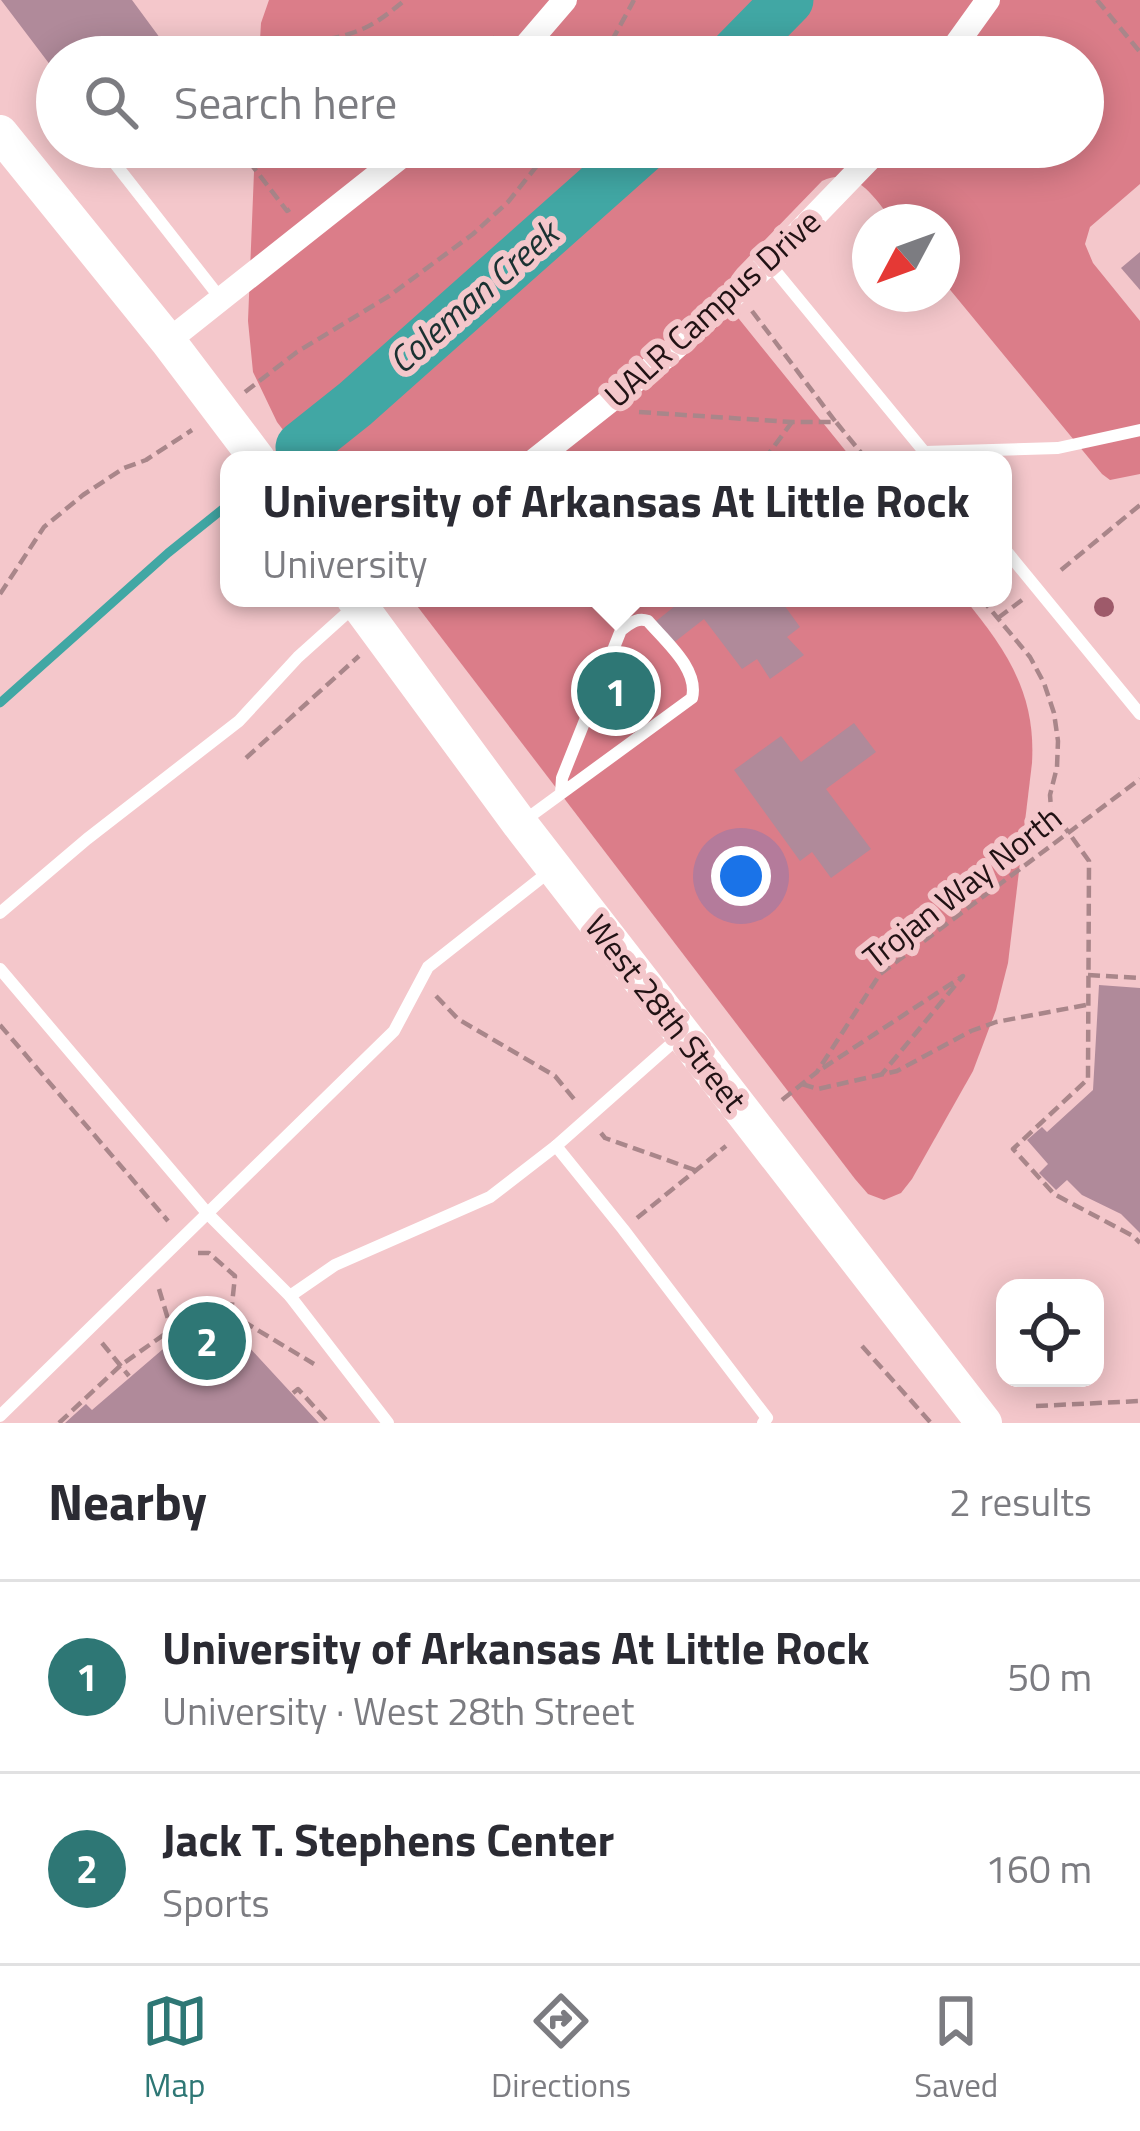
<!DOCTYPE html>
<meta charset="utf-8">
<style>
:root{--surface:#fff;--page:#f2f2f3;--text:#2b2b33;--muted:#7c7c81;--line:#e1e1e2;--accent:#2e7775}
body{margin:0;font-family:"Titillium Web",sans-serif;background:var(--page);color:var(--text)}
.controls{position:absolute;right:36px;bottom:36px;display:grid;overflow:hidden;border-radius:24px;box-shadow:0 6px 30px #0003}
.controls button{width:108px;height:108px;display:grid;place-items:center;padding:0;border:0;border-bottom:3px solid var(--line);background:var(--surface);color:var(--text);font:60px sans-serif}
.compass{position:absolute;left:852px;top:204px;width:108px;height:108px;border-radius:50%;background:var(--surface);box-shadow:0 6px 30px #0003;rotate:229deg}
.you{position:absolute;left:741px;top:876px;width:42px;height:42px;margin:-30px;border:9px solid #fff;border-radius:50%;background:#1a73e8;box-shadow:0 0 0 18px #1a73e833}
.badge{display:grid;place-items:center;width:78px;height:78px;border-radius:50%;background:var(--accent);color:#fff;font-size:39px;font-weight:700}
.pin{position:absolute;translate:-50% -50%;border:6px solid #fff;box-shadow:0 3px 12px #0006}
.popup{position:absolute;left:220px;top:451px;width:792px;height:156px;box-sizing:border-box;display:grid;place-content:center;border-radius:24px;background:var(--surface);filter:drop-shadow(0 3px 9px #0005);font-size:39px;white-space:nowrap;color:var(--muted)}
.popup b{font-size:45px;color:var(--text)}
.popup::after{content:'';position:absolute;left:50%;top:100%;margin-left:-24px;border:24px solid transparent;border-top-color:var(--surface)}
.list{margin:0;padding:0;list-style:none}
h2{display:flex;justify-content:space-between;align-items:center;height:156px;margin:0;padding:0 48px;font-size:51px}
h2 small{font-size:39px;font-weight:400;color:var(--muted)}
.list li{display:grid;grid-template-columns:78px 1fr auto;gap:36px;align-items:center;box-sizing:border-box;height:192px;padding:0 48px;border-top:3px solid var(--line)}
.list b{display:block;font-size:45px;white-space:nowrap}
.list p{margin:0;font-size:39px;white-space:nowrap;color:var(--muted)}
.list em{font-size:39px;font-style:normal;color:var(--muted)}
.icon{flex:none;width:66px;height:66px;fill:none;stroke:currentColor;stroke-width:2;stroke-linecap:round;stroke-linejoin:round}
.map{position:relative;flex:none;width:1140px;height:1423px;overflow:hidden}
.search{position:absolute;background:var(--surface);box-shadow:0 6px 30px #0003;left:36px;right:36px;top:36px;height:132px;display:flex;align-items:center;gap:30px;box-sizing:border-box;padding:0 42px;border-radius:66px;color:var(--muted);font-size:45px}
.sheet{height:540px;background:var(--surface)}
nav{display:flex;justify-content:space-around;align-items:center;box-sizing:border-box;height:168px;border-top:3px solid var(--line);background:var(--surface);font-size:33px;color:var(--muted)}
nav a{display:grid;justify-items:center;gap:6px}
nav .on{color:var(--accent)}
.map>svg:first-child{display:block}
.forest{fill:#db7d89}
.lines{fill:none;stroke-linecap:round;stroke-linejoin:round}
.stream{stroke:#41a7a4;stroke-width:9}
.river{stroke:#41a7a4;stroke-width:51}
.building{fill:#b08a9a}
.path{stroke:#a9868a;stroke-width:4.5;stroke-dasharray:12 6;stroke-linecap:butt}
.lane{stroke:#fff;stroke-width:12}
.street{stroke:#fff;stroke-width:24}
.secondary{stroke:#fff;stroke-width:36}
.tree{fill:#9e5a6a}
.labels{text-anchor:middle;stroke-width:12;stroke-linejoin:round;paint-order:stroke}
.street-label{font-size:33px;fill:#211214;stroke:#f4c7cb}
.water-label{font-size:36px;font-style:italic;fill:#1a3131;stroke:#f4c7cb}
</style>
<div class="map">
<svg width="1140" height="1423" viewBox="0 0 1140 1423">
<rect width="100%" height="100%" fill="#f4c7cb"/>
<g class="forest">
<path d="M269,0H1140V184L1090,227L1085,244L1093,263L1140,321V474L1110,480L1102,474L942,280V222H894C874,198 856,165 822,181L737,269C723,286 723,296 735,314L853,460H306L277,422L253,372L248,321L255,147H1083V57H259L261,23Z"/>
<path d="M411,598H964C1007,651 1036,693 1032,763L1008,963L996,1010L973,1071L912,1179L901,1193L884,1200L868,1194L855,1179Z"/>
</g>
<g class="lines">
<path class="stream" d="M0,703L168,553L229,504"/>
<g class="river">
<path d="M732,57L788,0"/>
<path d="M301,447L355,404L644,147"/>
</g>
</g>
<g class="building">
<path d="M1,0H132L174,57H57V74Z"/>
<path d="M1140,252V290L1121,268Z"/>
<path d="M685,598H779L800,627L787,637L804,655L770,679L757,659L742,669L704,619L672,644L655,622Z"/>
<path d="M854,723L876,752L826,789L871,849L831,878L812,852L800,861L734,770L781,736L801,762Z"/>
<path d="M1099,985L1140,988V1233L1121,1214L1082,1195L1067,1180L1056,1190L1039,1173L1048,1164L1027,1140L1042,1127L1047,1132L1093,1090Z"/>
<path d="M212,1307L319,1423H65L86,1404L92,1410Z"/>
</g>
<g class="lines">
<g class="path">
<path d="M1097,0L1140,52"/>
<path d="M240,57C277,39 317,46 355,32C375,25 389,13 405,0"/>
<path d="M476,57L495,37"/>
<path d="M603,57L634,0"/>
<path d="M238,147L287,211L290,209"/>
<path d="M752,311L835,421"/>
<path d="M245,392L297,352L389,296L473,234L508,202L552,147"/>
<path d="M639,412L792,422H836L867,460"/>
<path d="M764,460L792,422"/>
<path d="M1061,570L1140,505"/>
<path d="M0,594L44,527L83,495L124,468L146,460L192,430"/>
<path d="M981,598L1030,657L1044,683L1054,713L1058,741L1057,767L1050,795L1051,808L1089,861L1088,1079L1013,1149L1054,1194L1133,1236L1140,1243"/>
<path d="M998,618L1022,600"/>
<path d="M246,758L359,656"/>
<path d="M1088,975L1140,978"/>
<path d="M436,996L458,1019L555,1076L574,1099"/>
<path d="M0,1025L168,1221"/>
<path d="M823,1068L963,976L882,1074"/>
<path d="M802,1084L818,1089L897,1071L971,1031L996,1022L1086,1005"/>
<path d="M782,1100L817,1072L880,974L1140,779"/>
<path d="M601,1133L605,1138L695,1170"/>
<path d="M637,1218L726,1146"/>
<path d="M198,1253H209L235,1276L231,1314"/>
<path d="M159,1289L171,1329"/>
<path d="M102,1343L129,1376"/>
<path d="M862,1346L931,1423"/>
<path d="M293,1393L298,1389L329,1423"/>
<path d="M1036,1406L1140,1401"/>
<path d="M59,1423L121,1365L213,1300L231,1314L314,1364"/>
</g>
<g class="lane">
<path d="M56,89H57"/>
<path d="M102,147L221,299"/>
<path d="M769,263L931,460"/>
<path d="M925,452L1058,448L1140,430"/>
<path d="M1003,547L1140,714"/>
<path d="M525,820L692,698C699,669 666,642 648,621C637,617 630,624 621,630L562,778L561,793"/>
<path d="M0,913L87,839L239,721L298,657L357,604"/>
<path d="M0,969L208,1214L290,1296L388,1423"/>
<path d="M556,1146L623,1229L767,1418L763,1423"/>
<path d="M290,1296L335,1265L490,1197L556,1146L678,1038"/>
<path d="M0,1416L394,1031L428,967L550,871"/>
</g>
<g class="street">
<path d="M516,57L565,0"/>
<path d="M947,57L988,0"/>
<path d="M168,341L413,147"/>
<path d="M535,460L664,358L769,263L881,147"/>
</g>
<g class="secondary">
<path d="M0,133L168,341L258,460"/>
<path d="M354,598L520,824L984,1423"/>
</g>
</g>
<circle class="tree" cx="1104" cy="607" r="10"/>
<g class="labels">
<g class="street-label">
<text transform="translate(712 308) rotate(-42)" y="12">UALR Campus Drive</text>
<text transform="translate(962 887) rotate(-38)" y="12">Trojan Way North</text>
<text transform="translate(666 1013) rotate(52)" y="12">West 28th Street</text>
</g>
<g class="water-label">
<text transform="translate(473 297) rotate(-41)" y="13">Coleman Creek</text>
</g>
</g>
</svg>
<div class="controls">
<button><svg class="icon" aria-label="locate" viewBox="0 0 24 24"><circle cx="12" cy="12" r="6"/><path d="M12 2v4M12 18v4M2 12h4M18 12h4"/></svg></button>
</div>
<svg class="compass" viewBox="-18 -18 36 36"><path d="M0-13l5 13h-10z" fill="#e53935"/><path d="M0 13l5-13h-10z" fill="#7c7c81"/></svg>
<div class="you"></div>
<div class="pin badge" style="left:616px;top:691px">1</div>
<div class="popup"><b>University of Arkansas At Little Rock</b>University</div>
<div class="pin badge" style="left:207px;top:1341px">2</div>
<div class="search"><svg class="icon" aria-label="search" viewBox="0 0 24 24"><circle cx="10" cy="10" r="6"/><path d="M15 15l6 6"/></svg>Search here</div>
</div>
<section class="sheet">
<h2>Nearby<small>2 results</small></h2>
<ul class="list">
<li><span class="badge">1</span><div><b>University of Arkansas At Little Rock</b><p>University · West 28th Street</p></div><em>50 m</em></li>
<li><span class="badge">2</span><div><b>Jack T. Stephens Center</b><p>Sports</p></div><em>160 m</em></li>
</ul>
</section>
<nav>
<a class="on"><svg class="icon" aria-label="map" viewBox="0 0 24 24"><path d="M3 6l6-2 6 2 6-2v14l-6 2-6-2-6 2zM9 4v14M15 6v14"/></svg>Map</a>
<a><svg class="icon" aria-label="directions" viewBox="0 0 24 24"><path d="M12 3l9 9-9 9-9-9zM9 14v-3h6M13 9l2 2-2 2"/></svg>Directions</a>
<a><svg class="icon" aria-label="saved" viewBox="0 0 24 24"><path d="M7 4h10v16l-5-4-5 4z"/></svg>Saved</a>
</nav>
